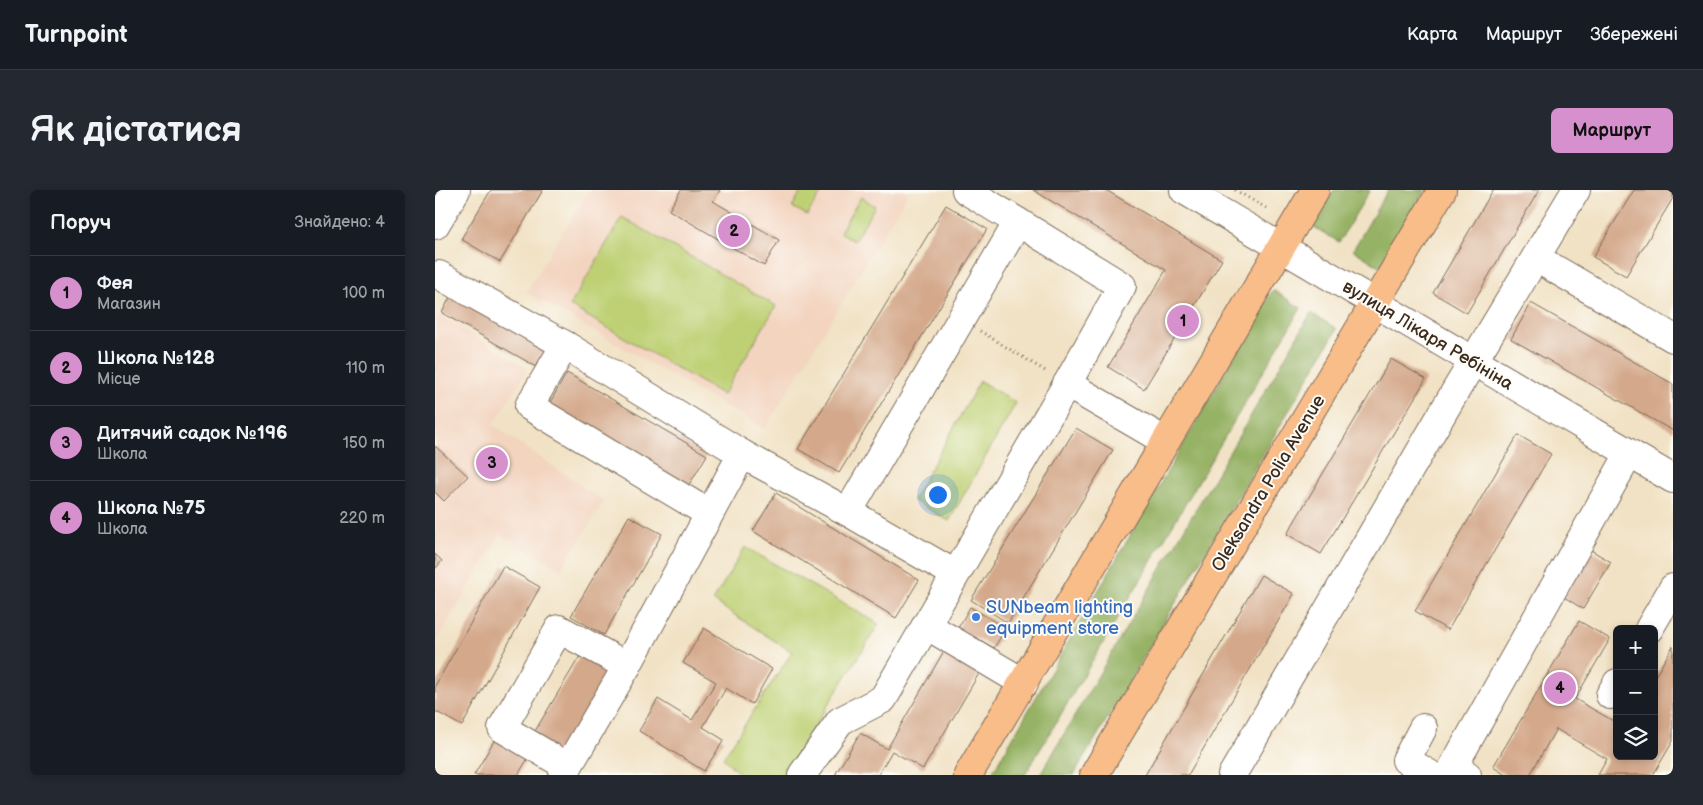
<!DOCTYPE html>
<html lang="uk">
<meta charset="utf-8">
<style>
:root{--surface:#171b24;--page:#242831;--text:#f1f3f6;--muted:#9ea1a6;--line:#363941;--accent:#d690ce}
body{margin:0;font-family:"Balsamiq Sans",sans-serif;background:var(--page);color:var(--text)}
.controls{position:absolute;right:15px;bottom:15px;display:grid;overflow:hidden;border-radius:8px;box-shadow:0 2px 8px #0003}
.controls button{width:45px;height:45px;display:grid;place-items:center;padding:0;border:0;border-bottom:1px solid var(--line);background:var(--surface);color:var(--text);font:25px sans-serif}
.you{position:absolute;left:502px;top:304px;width:18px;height:18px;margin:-12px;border:4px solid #fff;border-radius:50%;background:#1a73e8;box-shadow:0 0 0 8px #1a73e833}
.badge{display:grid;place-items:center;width:32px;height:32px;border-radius:50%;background:var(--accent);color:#111;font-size:16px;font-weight:700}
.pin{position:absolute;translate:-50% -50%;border:2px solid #fff;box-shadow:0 1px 5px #0006}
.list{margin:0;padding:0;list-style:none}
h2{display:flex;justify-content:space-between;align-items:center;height:65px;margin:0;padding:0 20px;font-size:21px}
h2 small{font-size:16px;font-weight:400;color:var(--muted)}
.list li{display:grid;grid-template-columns:32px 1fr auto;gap:15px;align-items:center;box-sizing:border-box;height:75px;padding:0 20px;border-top:1px solid var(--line)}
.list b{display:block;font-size:19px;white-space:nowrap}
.list p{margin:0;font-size:16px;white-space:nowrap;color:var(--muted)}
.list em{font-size:16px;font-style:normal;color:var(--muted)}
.icon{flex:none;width:28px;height:28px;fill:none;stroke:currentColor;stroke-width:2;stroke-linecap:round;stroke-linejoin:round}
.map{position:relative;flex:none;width:1238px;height:585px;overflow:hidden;border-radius:8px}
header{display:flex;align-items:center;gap:30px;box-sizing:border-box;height:70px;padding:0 25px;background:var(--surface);border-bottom:1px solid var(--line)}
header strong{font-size:24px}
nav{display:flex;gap:28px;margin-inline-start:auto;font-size:18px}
.intro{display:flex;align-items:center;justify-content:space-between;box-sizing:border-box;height:120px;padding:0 30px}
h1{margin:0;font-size:35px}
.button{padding:12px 22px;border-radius:8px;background:var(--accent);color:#111;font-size:18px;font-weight:700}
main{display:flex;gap:30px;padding:0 30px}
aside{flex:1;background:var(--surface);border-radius:8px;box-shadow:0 2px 8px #0003}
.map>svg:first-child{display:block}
.built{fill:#f3d4bf}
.green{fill:#bed073;stroke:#7c7d48}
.forest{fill:#96b265;stroke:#686e42}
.building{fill:#d4a98b}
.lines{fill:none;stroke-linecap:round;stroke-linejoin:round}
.minor-casing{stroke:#7b6a58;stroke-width:30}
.major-casing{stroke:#7b6a58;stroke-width:30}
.path{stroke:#7b6a58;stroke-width:3;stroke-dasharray:1 4;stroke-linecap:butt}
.minor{stroke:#fff;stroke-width:28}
.major{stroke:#f8bd89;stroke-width:28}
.shop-dot{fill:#3f7fe0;stroke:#fdfcf7;stroke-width:2}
.labels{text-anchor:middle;stroke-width:4;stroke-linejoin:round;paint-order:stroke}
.street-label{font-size:18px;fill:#3b2a1e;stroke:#fdfcf7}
.shop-label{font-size:18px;fill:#366cbe;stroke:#fdfcf7;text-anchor:start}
</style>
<header>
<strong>Turnpoint</strong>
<nav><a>Карта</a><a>Маршрут</a><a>Збережені</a></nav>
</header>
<div class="intro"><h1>Як дістатися</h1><a class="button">Маршрут</a></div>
<main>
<aside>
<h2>Поруч<small>Знайдено: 4</small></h2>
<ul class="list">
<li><span class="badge">1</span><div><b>Фея</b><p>Магазин</p></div><em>100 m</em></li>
<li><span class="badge">2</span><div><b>Школа №128</b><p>Місце</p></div><em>110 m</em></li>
<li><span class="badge">3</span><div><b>Дитячий садок №196</b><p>Школа</p></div><em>150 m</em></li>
<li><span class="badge">4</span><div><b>Школа №75</b><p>Школа</p></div><em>220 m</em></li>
</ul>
</aside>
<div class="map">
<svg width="1238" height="585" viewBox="0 0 1238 585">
<rect width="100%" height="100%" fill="#fdfcf7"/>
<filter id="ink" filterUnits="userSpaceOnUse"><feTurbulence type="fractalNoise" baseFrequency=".02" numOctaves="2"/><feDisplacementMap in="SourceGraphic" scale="10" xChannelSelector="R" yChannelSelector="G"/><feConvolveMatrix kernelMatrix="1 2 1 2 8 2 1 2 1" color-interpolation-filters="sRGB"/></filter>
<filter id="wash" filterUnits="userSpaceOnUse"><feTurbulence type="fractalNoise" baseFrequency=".0096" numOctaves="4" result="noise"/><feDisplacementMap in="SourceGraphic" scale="20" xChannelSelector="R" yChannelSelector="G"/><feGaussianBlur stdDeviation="1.12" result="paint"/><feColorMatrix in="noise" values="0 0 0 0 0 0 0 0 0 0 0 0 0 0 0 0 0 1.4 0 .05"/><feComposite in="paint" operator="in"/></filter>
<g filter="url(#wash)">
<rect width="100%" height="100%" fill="#f1e2c5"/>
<g class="built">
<path d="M154,0H475L330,239L91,102Z"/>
<path d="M5,125L93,179L58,235L169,311L126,380L65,344L0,454V130Z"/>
</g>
<g class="green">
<path d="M367,0H388L372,25L357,17Z"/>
<path d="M426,7L440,16L419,51L405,42Z"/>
<path d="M187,27L341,116L288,205L135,116Z"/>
<path d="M545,191L581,213L514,331L478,310Z"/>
<path d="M310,357L444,434L349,585H306L288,568L357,462L278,411Z"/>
</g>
<g class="forest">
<path d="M899,0H935L904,52L877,36Z"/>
<path d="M953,0H990L945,77L918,60Z"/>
<path d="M838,100L866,118L590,585H556Z"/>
<path d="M876,123L902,139L639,585H605Z"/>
</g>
<g id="blocks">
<g class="building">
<path d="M56,0H108L65,72L26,49Z"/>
<path d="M246,0H285L278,11L344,50L329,76L234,20Z"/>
<path d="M598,0H671L787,70L709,199L673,177L731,80Z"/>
<path d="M1058,0H1104L1032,123L998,103Z"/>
<path d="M1199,0H1238V8L1191,86L1158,67Z"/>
<path d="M511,15L552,39L404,283L363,259Z"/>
<path d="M16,105L114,163L107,180L7,123Z"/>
<path d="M1096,113L1238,194V241L1076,149Z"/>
<path d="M956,169L991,189L886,364L852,344Z"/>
<path d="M132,183L272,265L252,298L113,216Z"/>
<path d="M641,238L678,260L573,433L536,410Z"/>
<path d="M1083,245L1116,264L1013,440L980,421Z"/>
<path d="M0,256L33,286L9,311L0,302Z"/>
<path d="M341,303L484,390L461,428L318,341Z"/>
<path d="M194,326L227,344L169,445L136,426Z"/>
<path d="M1156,360L1176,372L1148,419L1129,407Z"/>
<path d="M0,364L7,371L0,379Z"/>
<path d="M68,376L105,397L27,536L0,521V496Z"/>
<path d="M826,385L859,404L753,585H710Z"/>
<path d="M535,417L571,438L559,458L523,438Z"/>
<path d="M1144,431L1175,449L1140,509L1182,533V566H1219V488L1238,456V551L1218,585H1163L1172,569L1121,539L1095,585H1071L1058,577Z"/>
<path d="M269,438L337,479L317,514L291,498L268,537L289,550L269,581L204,541L223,509L257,530L281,492L248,473Z"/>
<path d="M513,454L549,475L488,579L457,561L443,585H400L425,543L452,559Z"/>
<path d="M148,461L181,481L129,566L97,546Z"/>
<path d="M60,549L93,568L83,585H39Z"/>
</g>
</g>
</g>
<g filter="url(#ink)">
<use href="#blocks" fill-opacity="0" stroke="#7b6a58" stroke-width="1"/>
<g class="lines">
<g class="minor-casing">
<g id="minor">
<path d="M531,0L687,96L632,194L730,251"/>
<path d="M749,0L1238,289"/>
<path d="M0,35L21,0"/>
<path d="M1101,68L1238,148"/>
<path d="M4,85L130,155L307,264"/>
<path d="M130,155L94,216L268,320"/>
<path d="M413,322L520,384"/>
<path d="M491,435L589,493"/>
<path d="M1214,439L1238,398"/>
<path d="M1175,505L1182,493"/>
<path d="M988,538L971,570L996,585"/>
<path d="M133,577L67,538L124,439L192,476"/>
<path d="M128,585L192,476L307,264L413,322L583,32"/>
<path d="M367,585L405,531L448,509L632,194"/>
<path d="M797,585L1021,200L1141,0"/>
<path d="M1032,585L1018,577L1194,264"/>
</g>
</g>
<g class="major-casing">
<g id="major">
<path d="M533,585L880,0"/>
<path d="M659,585L1007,0"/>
</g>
</g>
<g class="path">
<path d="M800,0L831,18"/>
<path d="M545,141L612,182"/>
</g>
<use href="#minor" class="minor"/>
<use href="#major" class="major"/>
</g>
</g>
<circle class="shop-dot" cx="541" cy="427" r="5"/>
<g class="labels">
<g class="street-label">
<text transform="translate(993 145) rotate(31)" y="6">вулиця Лікаря Ребініна</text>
<text transform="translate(833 293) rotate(-59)" y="6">Oleksandra Polia Avenue</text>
</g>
<g class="shop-label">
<text x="551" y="423">SUNbeam lighting<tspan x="551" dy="21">equipment store</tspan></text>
</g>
</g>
</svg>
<div class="controls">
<button>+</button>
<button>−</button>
<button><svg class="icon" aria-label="layers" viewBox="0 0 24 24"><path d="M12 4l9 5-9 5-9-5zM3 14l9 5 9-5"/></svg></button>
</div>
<div class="you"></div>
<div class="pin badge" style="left:748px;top:131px">1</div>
<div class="pin badge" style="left:299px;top:41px">2</div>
<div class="pin badge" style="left:57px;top:273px">3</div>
<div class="pin badge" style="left:1125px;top:498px">4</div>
</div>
</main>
